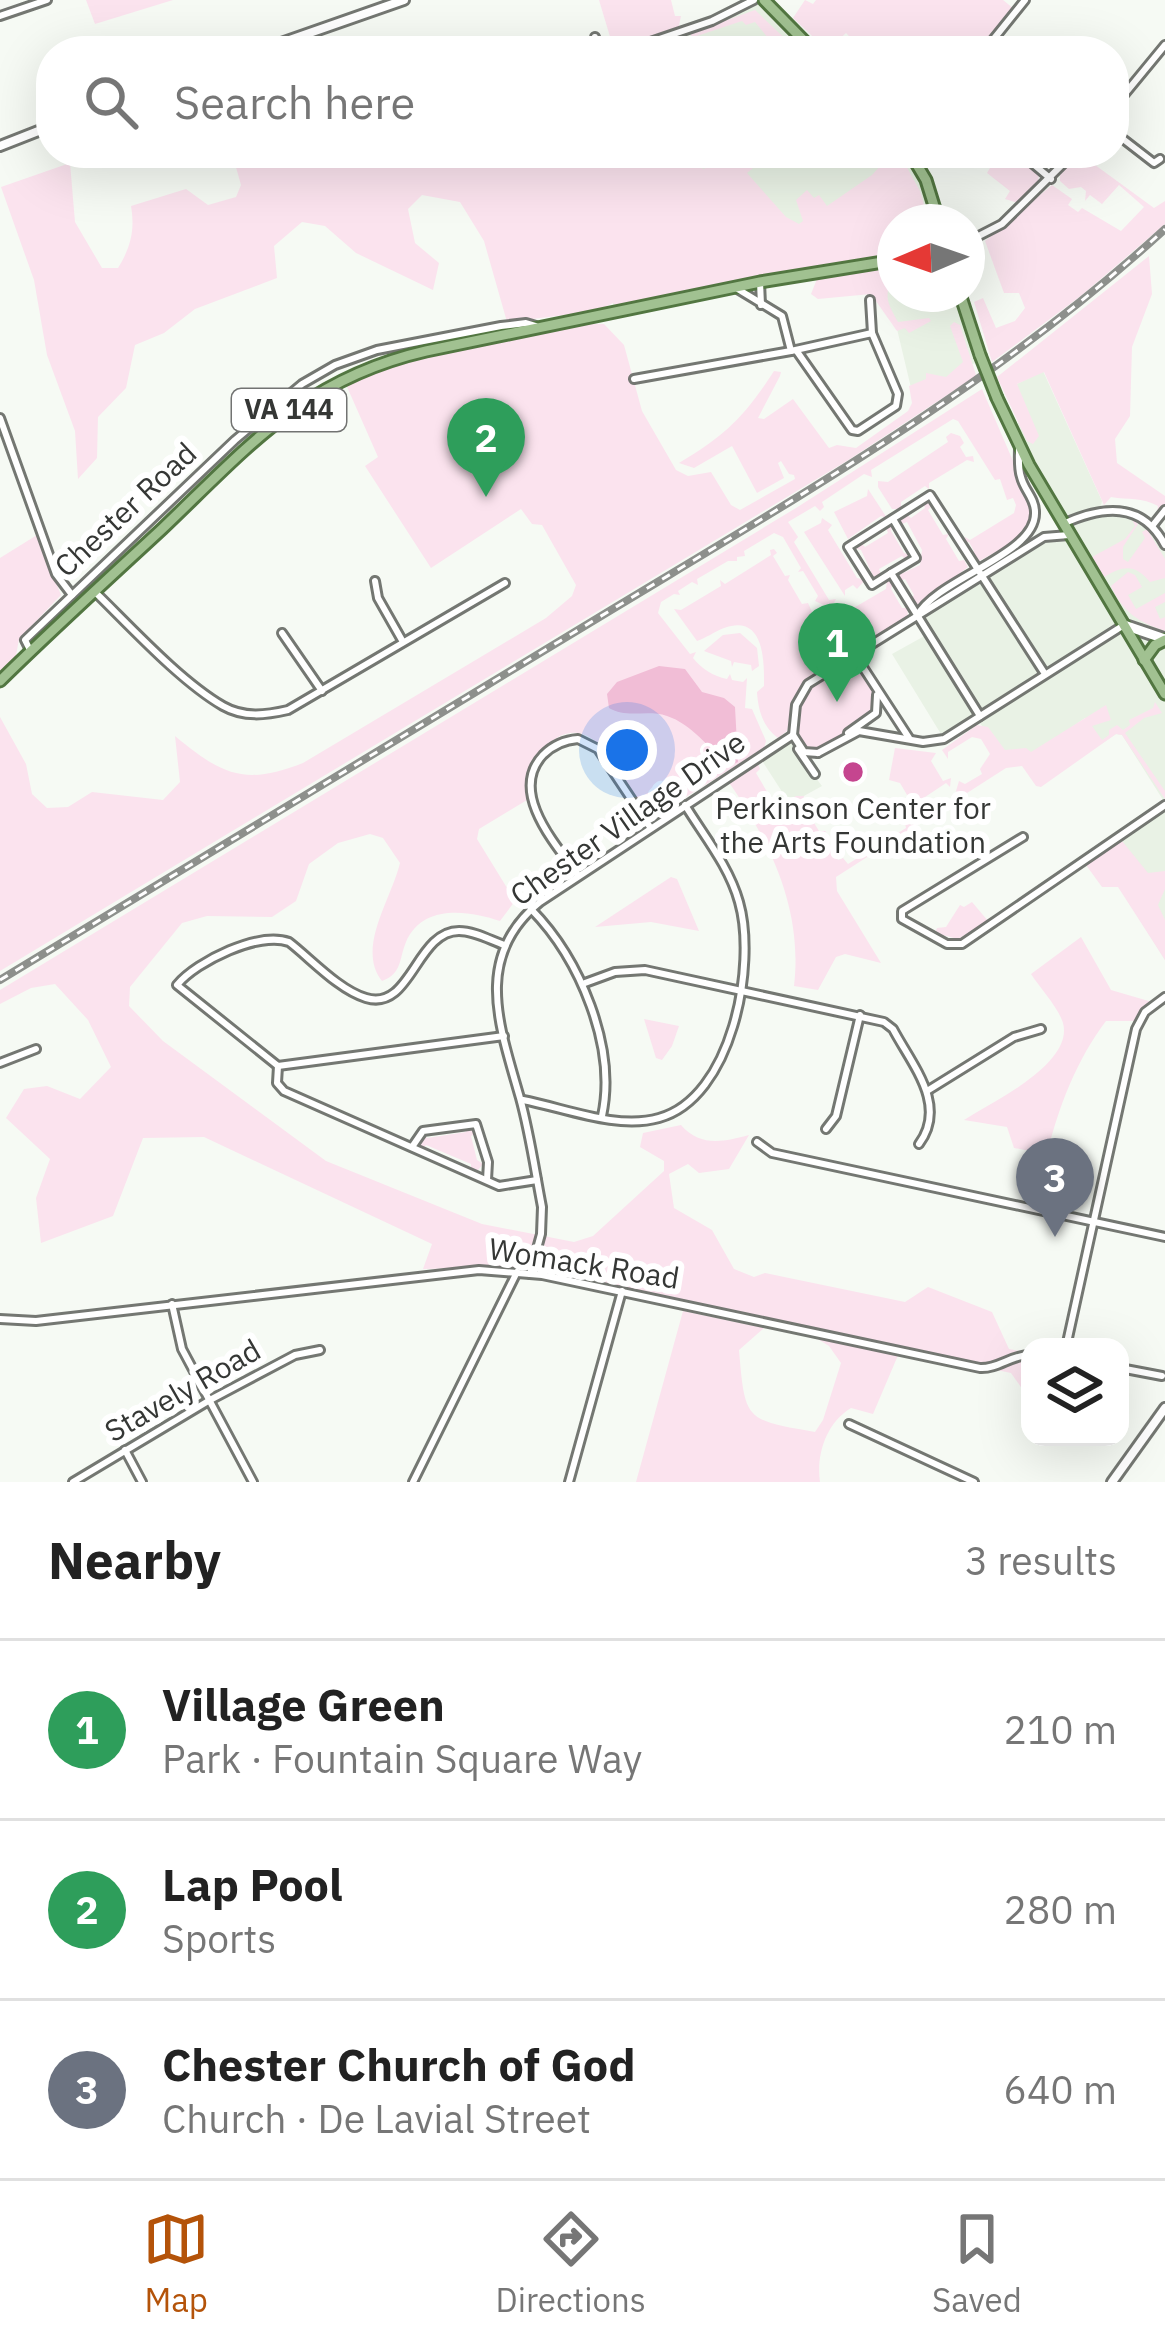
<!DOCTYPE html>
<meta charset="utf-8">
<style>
:root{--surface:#fff;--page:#f6f6f6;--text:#222;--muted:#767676;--line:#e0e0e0;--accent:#b45309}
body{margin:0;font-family:"IBM Plex Sans",sans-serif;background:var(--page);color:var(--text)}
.controls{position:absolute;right:36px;bottom:36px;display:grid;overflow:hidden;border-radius:24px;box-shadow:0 12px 48px #0002}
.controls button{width:108px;height:108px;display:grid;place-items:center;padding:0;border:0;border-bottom:3px solid var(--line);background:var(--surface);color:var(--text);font:60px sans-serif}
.compass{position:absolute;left:877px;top:204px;width:108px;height:108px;border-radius:50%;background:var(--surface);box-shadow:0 12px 48px #0002;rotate:268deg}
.you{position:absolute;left:627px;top:750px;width:42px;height:42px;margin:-30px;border:9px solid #fff;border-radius:50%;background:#1a73e8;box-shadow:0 0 0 18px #1a73e833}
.badge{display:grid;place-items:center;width:78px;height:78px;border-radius:50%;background:var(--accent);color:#fff;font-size:39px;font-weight:700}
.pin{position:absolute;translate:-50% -99px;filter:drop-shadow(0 3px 6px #0008)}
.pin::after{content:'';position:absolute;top:63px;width:42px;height:36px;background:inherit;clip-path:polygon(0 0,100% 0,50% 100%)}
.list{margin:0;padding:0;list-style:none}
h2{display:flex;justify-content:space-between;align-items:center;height:156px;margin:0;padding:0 48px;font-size:51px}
h2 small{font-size:39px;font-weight:400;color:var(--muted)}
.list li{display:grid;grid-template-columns:78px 1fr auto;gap:36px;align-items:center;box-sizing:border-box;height:180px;padding:0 48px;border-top:3px solid var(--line)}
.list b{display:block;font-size:45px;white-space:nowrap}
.list p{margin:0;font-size:39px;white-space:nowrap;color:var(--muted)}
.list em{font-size:39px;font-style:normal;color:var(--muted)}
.icon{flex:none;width:66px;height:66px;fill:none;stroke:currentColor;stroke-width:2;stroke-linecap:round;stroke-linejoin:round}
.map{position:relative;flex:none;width:1165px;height:1482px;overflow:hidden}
.search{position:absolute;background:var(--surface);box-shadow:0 12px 48px #0002;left:36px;right:36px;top:36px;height:132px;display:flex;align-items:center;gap:30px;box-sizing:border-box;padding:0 42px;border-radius:48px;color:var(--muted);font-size:45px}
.sheet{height:696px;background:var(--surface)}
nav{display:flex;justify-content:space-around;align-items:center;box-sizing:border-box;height:168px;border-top:3px solid var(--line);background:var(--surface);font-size:33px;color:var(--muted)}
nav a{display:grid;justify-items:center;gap:6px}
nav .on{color:var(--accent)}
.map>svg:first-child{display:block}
.built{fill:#e9f2e5}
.green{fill:#fbe3ee}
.water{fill:#f1bdd6}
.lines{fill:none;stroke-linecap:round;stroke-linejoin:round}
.minor-casing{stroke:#747772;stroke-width:12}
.tertiary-casing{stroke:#747772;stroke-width:14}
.secondary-casing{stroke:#747772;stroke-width:15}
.primary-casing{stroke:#527641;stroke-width:15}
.minor{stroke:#fff;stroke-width:6}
.tertiary{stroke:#fff;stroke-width:8}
.secondary{stroke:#fff;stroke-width:9}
.primary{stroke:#a1c191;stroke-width:9}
.rail-casing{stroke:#8d908c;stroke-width:8}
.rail{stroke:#fff;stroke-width:3;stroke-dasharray:9;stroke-linecap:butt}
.primary-bridge-casing{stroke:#527641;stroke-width:15;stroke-linecap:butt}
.primary-bridge{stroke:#a1c191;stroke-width:9}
.poi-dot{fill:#c5458f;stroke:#fff;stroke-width:4.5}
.labels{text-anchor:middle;stroke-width:12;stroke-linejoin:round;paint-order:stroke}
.shield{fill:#fff;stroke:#727372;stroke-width:3}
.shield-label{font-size:27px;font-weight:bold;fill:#353735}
.street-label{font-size:30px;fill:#353735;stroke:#fff}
.poi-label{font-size:30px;fill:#353735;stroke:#fff}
</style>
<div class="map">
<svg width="1165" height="1482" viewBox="0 0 1165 1482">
<rect width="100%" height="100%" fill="#f6faf4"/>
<g class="built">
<path d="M755,0H764L813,51H626L712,21Z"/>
<path d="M559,153H909L925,181L938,222H895V294H960L982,362L962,366L950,377L912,392L897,329L882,298L877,262L616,312Z"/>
<path d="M1043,371L1102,501L1100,509L1142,519L1165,545V803L1122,735L1116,734L1101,744L1085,718L1034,753L1004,751L976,719L944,739L892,654L928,634L917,616L925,615L1028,548L1069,535L1010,427L1024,420L1017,384Z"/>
<path d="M793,735L800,757L822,786L793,802L788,801L759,756Z"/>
<path d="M1165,805V960L1129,902L1152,886L1119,837Z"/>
</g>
<g class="green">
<path d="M86,0H173L95,24Z"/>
<path d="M599,0H671L675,16H681L678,30L614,50Z"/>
<path d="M805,0L813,4L816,0H1003L1014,9L980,51H839L851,38L846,33L827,50L793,18Z"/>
<path d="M755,10L798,51H765L764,42L768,38L755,22L746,25L742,21L694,37L691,43V33Z"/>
<path d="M232,153H689L691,164L704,169L730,153L740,156L771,153L747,173L786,217L799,224L803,221L796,200L807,190L814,198L819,195L827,206L872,175L892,153H899L920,191L929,222H895V254L618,307L613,303L597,311L507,322L484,241L460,202L422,195L408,209L415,243L439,263L433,290L356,253L325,226L302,222L274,246L277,278L195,309L164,333L135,345L126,388L98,417L97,458L78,479L75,431L47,355L34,280L1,187L70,163L75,222L102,268H118C131,247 135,230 131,206L186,189L208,205L236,197L241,185Z"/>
<path d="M995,153H1016L1039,174L1038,182L1018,203L1005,199L1010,191L987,173L997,156Z"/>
<path d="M1080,154L1154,208L1165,201V224L1082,295L992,362L974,302L983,298L996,328L1015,321L1025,308L1019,293H1004L985,241L1052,185L1072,199L1068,205L1078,212L1082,208L1121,231L1144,207L1119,185L1102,204L1090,195L1085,201L1086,191L1081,187L1069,189L1060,181V175Z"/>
<path d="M1149,256L1152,294L1132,347L1130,416L1115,439L1117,463L1165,496V504L1157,513L1158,506C1142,497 1128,500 1111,497L1104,505L1044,372L1017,384L1039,436L1033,444L1027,441L997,377Z"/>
<path d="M891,266L895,277C882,294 888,304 898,322L929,318L931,321L909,333L905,328L897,331L871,294L818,299L811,294L817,279Z"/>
<path d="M954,322L960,325L976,375L973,378L850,459L0,971V717L26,764L32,794L47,808L68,807L92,792L163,800L180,782L175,736C222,775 245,786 303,763L546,618L572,596L576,585L542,525L532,524L521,509L431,568L365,466L378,457L344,380L387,364L572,324H604L624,345L642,411L676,470L688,476L711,472L731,505L740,510L795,479L794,475L789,474L781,461L778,463L784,478L757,493L732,446L694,468L679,463C725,436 745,416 774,371L781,372L780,376L758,418L764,419L793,399L829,448L837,445L856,448L908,411L912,403L909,386L926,379V373L946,377L963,362L950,326Z"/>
<path d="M982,389L1032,505V516L1026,533L1016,541L979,561L970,554L974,551L969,542L963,543L965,537L970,540L1014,513L1016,505L1013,498L1007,500L1000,479L995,480L958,421L953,419L871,470L872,477L864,474L822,502L824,507L820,511L815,506L788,522L798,537L794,542L829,600L836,599L834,603L826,606L815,601L818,596L803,571L798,572L801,568L783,537L774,533L744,551L745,556L737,557V561H728L697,579L698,585L692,582L678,591L680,595L674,594L661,602L658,613L690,654L696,652L693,658C702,669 713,676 727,679L730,674L732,680L743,682L747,678L745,708L752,709L766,741L764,748L654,817L643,812C630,790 615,757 595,741C558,712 525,766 527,800L479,829L477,839L515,901L500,921C468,910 422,904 406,942C399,959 402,974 382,981C356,948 391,900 400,863L383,838L370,834L338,843L309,864L296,901L272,917L207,916L182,923L130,987L129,1006L163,1041L326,1161L482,1224L574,1242L593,1236L664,1171V1161L640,1147L643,1133L681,1125C700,1147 723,1142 749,1135L729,1169L699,1173L688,1164L669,1174L674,1208L712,1230L734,1269L754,1277L765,1273L905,1302L928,1287L992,1312L1009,1349L1030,1353V1400L1011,1373L509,1267L423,1269L432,1244L204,1137L143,1138L113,1216L41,1243L36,1198L50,1159L6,1118L24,1089L47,1086L80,1099L111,1067L88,1020L55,984L31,988L0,1004V990L796,508Z"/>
<path d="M951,433L960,436L964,443L960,447L966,457L973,456L974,462L967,460L929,483V489L925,486L901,502V509H892L878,487V481L888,482L948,442L946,437Z"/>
<path d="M868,489L887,518L881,516L848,539L834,512L867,496Z"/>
<path d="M928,501L932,506L928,510L943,535L949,534L946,539L959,561L964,560L968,567L918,605L911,599L914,595L905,579L900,581L897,576L920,565L922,550L907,522L902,524L900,519L906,514L911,518L925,508L923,502Z"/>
<path d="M822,518L832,525L828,530L857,578L865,580L857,589L853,585L845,590V596L804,532L821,523Z"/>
<path d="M1132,519L1138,524L1123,547V559L1128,562L1145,538L1142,532L1147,529L1165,559V578L1150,582C1135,564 1124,565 1104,577L1092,557L1125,539L1135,526Z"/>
<path d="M892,525L891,531L904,553L911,555L905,559L902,556L879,569L881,574L874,578L861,550L854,548L861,543L865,547L888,533L886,527Z"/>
<path d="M37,535L61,595L19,639L15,661L0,676V558Z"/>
<path d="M774,549L777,553L773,556L785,576L790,575L788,580L802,604L808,603L826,642L843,645L846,652L798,690L787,731L778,738C763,727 758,710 757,692L764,686C764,665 766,613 724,628C714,632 706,638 697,641L674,609L681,610L721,586L720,580L725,584L771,555L770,550Z"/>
<path d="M1128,572L1135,575L1142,587L1128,595L1136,609L1165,593V602L1155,607L1160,619L1165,617V631C1138,622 1123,612 1111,586Z"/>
<path d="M887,581L893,583L891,589L902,608H907L908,615L861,647L853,646L836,612L841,609L845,613L886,589Z"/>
<path d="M740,633L757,648L759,666L752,671L751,665L734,662L732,667L731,661L704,651L723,635Z"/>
<path d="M855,655L876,689L878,710L818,753L800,749L792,729L804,689Z"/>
<path d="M1155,702L1162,713L1144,718L1125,733L1165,791V799L1122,735L1116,734L1041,787L1036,786L1022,766L1006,768L836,877L837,891L881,963L845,954L836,957L818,990L794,986C803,910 771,843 728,781L758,764L760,769L756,773L776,807L796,796H804L803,805L819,831H826L822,836L838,860L843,858L848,864L906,828L905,823L912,825L915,817L919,820L954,798L959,781L965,784L982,774L980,769L990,754L981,739L972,737L948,752V759L942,750L977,725L988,727L1005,750L1026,748L1031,752L1106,705L1111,720L1092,726L1102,740L1109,735V730L1117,725L1123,730L1130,725L1129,720L1153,708Z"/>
<path d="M895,748L936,753L931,761L943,781L951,778L950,787L946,783L913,805L900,783L889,780Z"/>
<path d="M1122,841L1148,873L1165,871V889L1158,905L1165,920V960L1118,887H1102L1086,865Z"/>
<path d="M671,877L677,879L699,931L651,922L595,927Z"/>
<path d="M972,902L988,921L958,939L935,933L937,928L946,927L960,905L964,907Z"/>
<path d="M1081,937L1111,990L1152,1002L1136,1021H1106C1077,1059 1058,1108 1047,1154L1014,1148L1007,1127L964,1120C992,1102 1074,1064 1063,1023C1058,1007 1040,988 1031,974Z"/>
<path d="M644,1019L679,1026L672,1046L662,1060L656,1058Z"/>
<path d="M466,1127L476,1133L471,1136L477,1160L483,1164L478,1170L471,1171V1164L426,1145L423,1149L419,1146L425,1133L427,1138L466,1132Z"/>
<path d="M683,1311L764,1328L739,1350C745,1421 745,1420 815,1432L823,1420L841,1363L829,1346L808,1333L899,1353L873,1414L851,1408C826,1423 816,1455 820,1482H636Z"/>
</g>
<path class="water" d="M659,666L685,669L702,692L724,698L735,707L738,762L730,766C710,750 692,724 667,716C647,709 627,719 609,708L607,694L617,682Z"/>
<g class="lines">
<g class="minor-casing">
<g id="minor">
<path d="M0,16L47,0"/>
<path d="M595,37L599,51"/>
<path d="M624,51L712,21L754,0"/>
<path d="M984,51L1025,0"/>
<path d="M1114,107L1165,45"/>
<path d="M1114,132L1154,163L1160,159"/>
<path d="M1020,153L1051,179"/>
<path d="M967,242L1002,224L1074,153"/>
<path d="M760,282L761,305"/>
<path d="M736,288L782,316L791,351L872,333L898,394L896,406L858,431L852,430L796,350"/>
<path d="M870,300L872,333"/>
<path d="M634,379L791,351"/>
<path d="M0,418L56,574L72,595"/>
<path d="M1063,524C1102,506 1142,501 1165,545"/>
<path d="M1153,525L1165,510"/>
<path d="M891,573L916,558L893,519"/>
<path d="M375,581L378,598L403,642"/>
<path d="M94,591C131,627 180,681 223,706C244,718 266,715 288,710L505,583"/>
<path d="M917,616C937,578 1037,555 1035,512C1035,498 1024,490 1021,477C1018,469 1019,457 1019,448"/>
<path d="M282,633L322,691"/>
<path d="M31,652L25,640L235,440L302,384L335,365L377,350L501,326L526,323L536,326"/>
<path d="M855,655L909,738"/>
<path d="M980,716L891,573L872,585L848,547L930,495L1045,674"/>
<path d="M848,733L876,713L877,695"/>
<path d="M793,735L796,705L808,684L1044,537L1069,535"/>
<path d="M793,735L804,752L818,753"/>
<path d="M798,749L815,774"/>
<path d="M818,753L859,731L923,742L944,739L1124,625"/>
<path d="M1023,837L902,911V919L947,944H962L1165,805"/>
<path d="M578,875C556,845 508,792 543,755C553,745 564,740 578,739L598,749L650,827"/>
<path d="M531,909C580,959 617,1047 602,1116"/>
<path d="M585,983L615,972L645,970L884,1022L893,1029C912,1065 948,1105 919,1144"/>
<path d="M504,1036L278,1066L177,985C197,961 259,931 289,942C311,959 339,990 366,998C411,1012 416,931 459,931C474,931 490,940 504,945"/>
<path d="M0,1063L36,1049"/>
<path d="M278,1066L277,1083L284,1091L499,1186L537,1180"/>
<path d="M927,1091L1014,1037L1041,1029"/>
<path d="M523,1100C565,1108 617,1130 659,1118C732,1098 757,965 739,902C729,866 704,836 685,805"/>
<path d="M826,1129L836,1116L860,1015"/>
<path d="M757,1142L772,1153L1165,1237"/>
<path d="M412,1147L423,1131L476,1124L488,1162L487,1180"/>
<path d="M530,1274L541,1234L542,1207C535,1171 530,1134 520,1098C500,1027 472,957 540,902L793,735"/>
<path d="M172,1304L182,1349L253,1482"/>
<path d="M0,1319L36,1321L479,1270L542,1275L980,1368C998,1369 1011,1355 1030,1355"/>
<path d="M1066,1347L1136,1029L1145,1012L1165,997"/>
<path d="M1120,1368L1162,1376"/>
<path d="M849,1424L974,1482"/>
<path d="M125,1450L142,1482"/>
<path d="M73,1482L210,1400L295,1355L320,1350"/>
<path d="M413,1482L517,1272"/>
<path d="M569,1482L622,1291"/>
</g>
</g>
<g class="tertiary-casing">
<g id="tertiary">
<path d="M258,51L404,0"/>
<path d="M0,146L51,126"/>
<path d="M1112,1482L1165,1408"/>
</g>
</g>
<g class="secondary-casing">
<path id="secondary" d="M1124,625L1165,639"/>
</g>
<g class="primary-casing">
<g id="primary">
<path d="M764,0L814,51"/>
<path d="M910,153L926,180L939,222"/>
<path d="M960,294L980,355"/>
<path d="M997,398L1029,465L1165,694"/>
<path d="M1144,660L1155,645L1165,640"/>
<path d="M0,681C53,629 108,579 162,529C248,447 304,379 426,351L760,282L895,260"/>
</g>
</g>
<use href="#minor" class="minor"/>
<use href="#tertiary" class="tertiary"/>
<use href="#secondary" class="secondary"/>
<use href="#primary" class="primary"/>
<g class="rail-casing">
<path id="rail" d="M0,980C208,855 414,729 621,604C810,490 1002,379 1165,229"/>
</g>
<use href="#rail" class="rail"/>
<g class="primary-bridge-casing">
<path id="primary-bridge" d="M980,355L997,398"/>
</g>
<use href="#primary-bridge" class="primary-bridge"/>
</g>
<circle class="poi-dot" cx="853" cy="772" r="12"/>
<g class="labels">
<rect class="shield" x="232" y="389" width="114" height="42" rx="9"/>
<g class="shield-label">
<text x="289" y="419">VA 144</text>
</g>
<g class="street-label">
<text transform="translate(126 510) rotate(-43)" y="10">Chester Road</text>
<text transform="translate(628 819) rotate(-35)" y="10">Chester Village Drive</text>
<text transform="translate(584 1264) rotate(9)" y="10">Womack Road</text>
<text transform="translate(183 1391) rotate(-30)" y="10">Stavely Road</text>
</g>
<g class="poi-label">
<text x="853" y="819">Perkinson Center for<tspan x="853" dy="34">the Arts Foundation</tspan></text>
</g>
</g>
</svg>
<div class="controls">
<button><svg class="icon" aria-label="layers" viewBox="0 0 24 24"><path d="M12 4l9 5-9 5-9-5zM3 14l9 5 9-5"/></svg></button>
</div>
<svg class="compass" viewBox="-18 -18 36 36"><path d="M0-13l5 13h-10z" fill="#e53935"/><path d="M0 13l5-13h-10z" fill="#767676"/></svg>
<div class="you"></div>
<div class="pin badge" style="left:837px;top:702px;background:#2e9e5b">1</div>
<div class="pin badge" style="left:486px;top:497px;background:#2e9e5b">2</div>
<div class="pin badge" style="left:1055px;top:1237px;background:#6b7280">3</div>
<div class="search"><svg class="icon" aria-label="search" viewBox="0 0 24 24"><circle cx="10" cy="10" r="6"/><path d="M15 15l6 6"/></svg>Search here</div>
</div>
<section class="sheet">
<h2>Nearby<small>3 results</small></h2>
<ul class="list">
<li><span class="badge" style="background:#2e9e5b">1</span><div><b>Village Green</b><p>Park · Fountain Square Way</p></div><em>210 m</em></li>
<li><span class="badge" style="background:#2e9e5b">2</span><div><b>Lap Pool</b><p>Sports</p></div><em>280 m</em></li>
<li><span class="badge" style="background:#6b7280">3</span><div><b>Chester Church of God</b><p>Church · De Lavial Street</p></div><em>640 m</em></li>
</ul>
</section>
<nav>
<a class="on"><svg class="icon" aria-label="map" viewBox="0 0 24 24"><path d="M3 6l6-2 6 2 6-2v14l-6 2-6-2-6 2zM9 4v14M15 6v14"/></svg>Map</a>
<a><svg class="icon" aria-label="directions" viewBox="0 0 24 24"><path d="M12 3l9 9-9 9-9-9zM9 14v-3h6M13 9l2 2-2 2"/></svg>Directions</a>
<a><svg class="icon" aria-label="saved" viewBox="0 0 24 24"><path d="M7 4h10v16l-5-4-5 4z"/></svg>Saved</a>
</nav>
